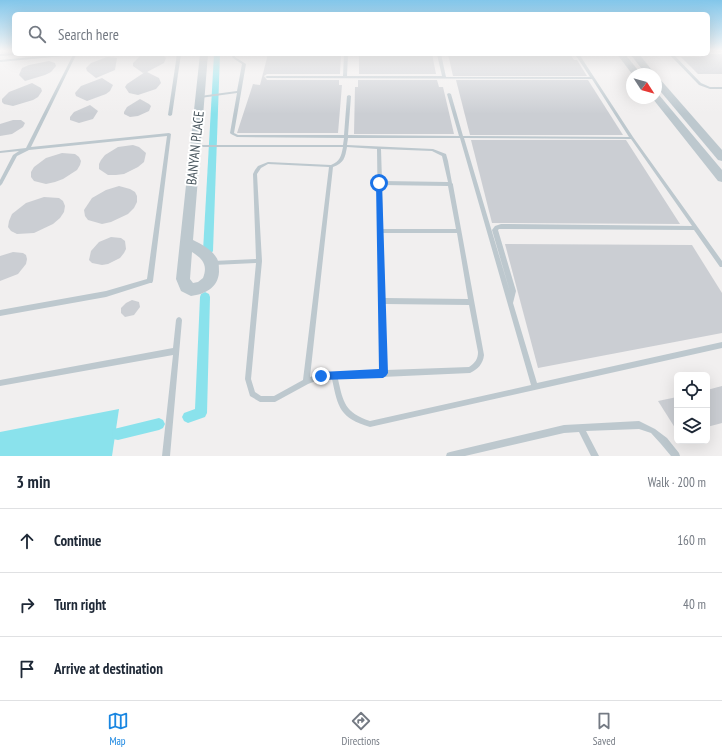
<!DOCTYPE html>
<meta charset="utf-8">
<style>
:root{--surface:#fff;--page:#f6f6f7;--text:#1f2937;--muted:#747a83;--line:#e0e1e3;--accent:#1986e1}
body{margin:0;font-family:"PT Sans Narrow",sans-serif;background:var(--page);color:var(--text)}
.controls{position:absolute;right:12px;bottom:12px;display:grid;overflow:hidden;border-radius:6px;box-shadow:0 4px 16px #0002}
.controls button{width:36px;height:36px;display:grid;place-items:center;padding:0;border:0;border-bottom:1px solid var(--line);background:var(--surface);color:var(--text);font:20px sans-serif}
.compass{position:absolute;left:626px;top:68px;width:36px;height:36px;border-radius:50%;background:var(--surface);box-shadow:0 4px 16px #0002;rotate:126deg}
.stop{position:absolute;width:12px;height:12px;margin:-9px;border:3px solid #1a73e8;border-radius:50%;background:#fff}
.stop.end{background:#1a73e8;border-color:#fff;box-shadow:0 1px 4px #0008}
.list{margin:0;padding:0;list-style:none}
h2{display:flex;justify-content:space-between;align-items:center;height:52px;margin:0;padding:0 16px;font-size:17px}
h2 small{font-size:13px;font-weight:400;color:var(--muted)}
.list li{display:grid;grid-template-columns:26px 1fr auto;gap:12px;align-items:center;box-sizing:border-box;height:64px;padding:0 16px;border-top:1px solid var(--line)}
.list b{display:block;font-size:15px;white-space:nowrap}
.list em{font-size:13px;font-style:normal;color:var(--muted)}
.icon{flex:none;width:22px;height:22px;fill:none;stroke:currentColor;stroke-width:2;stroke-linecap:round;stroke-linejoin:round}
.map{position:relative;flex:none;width:722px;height:456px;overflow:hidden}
.search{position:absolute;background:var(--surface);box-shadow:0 4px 16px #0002;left:12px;right:12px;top:12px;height:44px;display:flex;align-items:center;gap:10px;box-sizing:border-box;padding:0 14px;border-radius:6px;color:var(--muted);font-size:15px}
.sheet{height:244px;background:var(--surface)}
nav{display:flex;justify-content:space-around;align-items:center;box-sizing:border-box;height:56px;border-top:1px solid var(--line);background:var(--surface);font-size:11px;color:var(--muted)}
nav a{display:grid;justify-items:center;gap:2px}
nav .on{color:var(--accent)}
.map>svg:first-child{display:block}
.water{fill:#8ae2ec}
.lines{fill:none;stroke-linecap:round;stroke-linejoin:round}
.canal{fill:#8ae2ec;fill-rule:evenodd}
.building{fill:#cbced3}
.service{fill:#bdc8ce;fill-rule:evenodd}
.tertiary{fill:#bdc8ce;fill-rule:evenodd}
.route{fill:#1a73e8}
.labels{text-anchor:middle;stroke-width:4;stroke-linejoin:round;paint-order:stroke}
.street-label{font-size:14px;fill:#47545c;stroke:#fff}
</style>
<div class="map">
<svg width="722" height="456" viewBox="0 0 722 456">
<rect width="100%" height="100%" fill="#f1efef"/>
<path class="water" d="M119,409L112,456H0V432Z"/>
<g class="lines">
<g class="canal">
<path d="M214,54H220L213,251L211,254H205L203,251Z"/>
<path d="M205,292L209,294L210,297L207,413L205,417L188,423L184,421L182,417L184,413L195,409L200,297L201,294Z"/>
<path d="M159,418L163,420L165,424L163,428L159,430L118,440L113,439L112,434L113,429L118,428Z"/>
</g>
</g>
<g class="building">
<path d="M147,54H161L166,58L164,63L147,72L159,78L161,83L156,89L138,95L129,93L125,87L127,84L145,72L143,73L133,66V63L140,56Z"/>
<path d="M268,54H341L340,74H267L264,76L267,80H339V85H342L338,133H237L253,84L260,85Z"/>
<path d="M359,54H432L436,74H359Z"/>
<path d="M448,54H570L574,60H577L587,76H453Z"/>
<path d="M699,54H722V74H698L681,57H702Z"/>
<path d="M107,57L117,58L115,70L96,78L87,71L86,68L91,63Z"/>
<path d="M49,61L55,63L56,66L51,72L45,75L25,81L19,75L22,68L29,65Z"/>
<path d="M102,78L113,85L110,91L106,94L87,101L76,96L75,93L81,86Z"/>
<path d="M358,80H437L439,87H443L454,134H354L355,87H358Z"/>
<path d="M456,80H588L623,135H470Z"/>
<path d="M32,83L41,88L42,91L38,97L33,100L13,106L4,104L2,102V99L9,92Z"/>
<path d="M140,99L149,104L151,106L149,111L138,116L130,117L124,114V112L127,107Z"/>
<path d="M90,105L98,111L93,119L79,123L70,120V117L74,112Z"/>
<path d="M13,120H21L25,123L23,127L12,134L0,136V124Z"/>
<path d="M471,140H626L680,224L492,223Z"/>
<path d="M133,145L139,147L146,153L144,162L138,167L124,174L116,175H108L99,169V164L101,160L105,155L118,147Z"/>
<path d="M62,153L75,154L79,157L81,161L80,165L77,170L63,179L55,182L46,184L34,181L31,177V172L34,167L46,158Z"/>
<path d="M119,186L130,189L135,192L137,196V202L134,208L128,214L111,222L102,224L88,220L85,216L84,210L92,198L106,190Z"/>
<path d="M44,197L59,198L63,201L65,206L64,212L60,218L53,224L34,233L17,234L11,231L8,227L9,221L12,214L26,203Z"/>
<path d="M111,237L121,238L125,241L126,249L124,253L120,258L108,264L102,265L92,263L89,260L91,251L99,242Z"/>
<path d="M505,244L692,245L722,293V333L538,368Z"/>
<path d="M13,252L23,253L26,255L27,259L26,264L18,274L0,281V256Z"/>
<path d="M132,300L139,302L140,307L134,315L125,317L121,313V308L126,303Z"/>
<path d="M722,386V423L707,427V390Z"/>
<path d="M677,397V431L658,401Z"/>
</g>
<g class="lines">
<g class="service">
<rect x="708" y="50" width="14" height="2"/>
<path d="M14,53V54H19L17,55L0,56V54Z"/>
<path d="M64,54H102L100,55H76L31,147L169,133L171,134L153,281L152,283H150L106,297L0,316V310L106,291L147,279L167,136L29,150L17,156L2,184L0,186V180L13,155L19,151L0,153V151L26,148L73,55L0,62V60Z"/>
<path d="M177,54H181L172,115L170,116L168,115Z"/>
<path d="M231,54H235V57L246,64L234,133L238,135H344L347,96L349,95L351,96L348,135L459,136L447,94L449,93L451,94L463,136L629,137L592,79L267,78L265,77L267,76H343L344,54H348L347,76H442L437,54H441L446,77H590L575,54H579L633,137L722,261V267H720L694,230L499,229L498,230L516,291L513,303L537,383L722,342V348L370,427C340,418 338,408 332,379H321L308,384L275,402H260L250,396L245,379L256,263L213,265H211L210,263L211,261H213L256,259L253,174L255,170L258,166L268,162L331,165C340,161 341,157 343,147H196L194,146L196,145H343L344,138L237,137L231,134L230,133L237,93L200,98L198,97L200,96L237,91L242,64L233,58ZM348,138H460L531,385L370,421C345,413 343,402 338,379L470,373C478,369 483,364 484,355L453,185V184L452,183L448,161L446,154L433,149L347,145ZM464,138L631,139L692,226L501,224L495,226L492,230L510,292ZM347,147L377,149L380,370L321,373L310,377L333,167C344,163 345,158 347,147ZM381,149L432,151L442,156L448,182L382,181ZM268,164L329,167L303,380L274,396H261L255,392L251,379L262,261L257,174L261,168ZM382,185L448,186L456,229H383ZM383,233H457L468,299L385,298ZM385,304L469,305L478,352C478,359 475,363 469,367L386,370Z"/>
<path d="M669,54H673L701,83L710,87H722V89H710L699,85Z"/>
<path d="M179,317L181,318L182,320L170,456H162L173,355L0,386V380L173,348L176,320L177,318Z"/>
<path d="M639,421L655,429L667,438L679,453L680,456H671L661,444L651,433L639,429L586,431L599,456H591L579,432L564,433L465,456H446L447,453L450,452L564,425Z"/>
</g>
<g class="tertiary">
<path d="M200,54H208L193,240C201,244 211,249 216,257C219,261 219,266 219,272C218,288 205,294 191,296L181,291L176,279ZM192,252C203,259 208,265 203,278L198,282L193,283L190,279Z"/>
<path d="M617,54H625L641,74H632Z"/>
<path d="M630,54H639L655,74H646Z"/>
<path d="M656,77L659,78L722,150V161L718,160L656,86Z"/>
<path d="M656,94L659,95L722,170V182L718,181L653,99L652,98H656Z"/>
</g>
</g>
<linearGradient id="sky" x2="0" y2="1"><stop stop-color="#82c6ea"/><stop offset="0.44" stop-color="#f9f8f8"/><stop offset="1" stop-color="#f9f8f8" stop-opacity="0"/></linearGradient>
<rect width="722" height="114" fill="url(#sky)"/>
<path class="route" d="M379,181L382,183L388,373L386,376L383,378L321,380L318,379L317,376L318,373L321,372L379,369L376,183Z"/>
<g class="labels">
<g class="street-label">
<text transform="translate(195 148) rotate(-84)" y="5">BANYAN PLACE</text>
</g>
</g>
</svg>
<div class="controls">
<button><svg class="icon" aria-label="locate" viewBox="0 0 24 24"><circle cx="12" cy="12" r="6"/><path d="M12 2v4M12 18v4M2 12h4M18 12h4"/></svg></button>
<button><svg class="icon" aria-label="layers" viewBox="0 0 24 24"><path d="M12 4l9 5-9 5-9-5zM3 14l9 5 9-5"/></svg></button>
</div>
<svg class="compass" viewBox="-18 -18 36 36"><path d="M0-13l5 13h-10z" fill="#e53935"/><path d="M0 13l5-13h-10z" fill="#747a83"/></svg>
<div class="stop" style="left:379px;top:183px"></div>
<div class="stop end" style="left:321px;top:376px"></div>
<div class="search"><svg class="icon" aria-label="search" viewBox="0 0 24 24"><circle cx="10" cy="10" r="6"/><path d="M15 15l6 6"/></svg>Search here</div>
</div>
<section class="sheet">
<h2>3 min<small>Walk · 200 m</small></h2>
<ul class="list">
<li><svg class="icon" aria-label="ahead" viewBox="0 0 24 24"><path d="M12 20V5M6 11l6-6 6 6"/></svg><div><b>Continue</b></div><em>160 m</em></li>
<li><svg class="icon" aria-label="right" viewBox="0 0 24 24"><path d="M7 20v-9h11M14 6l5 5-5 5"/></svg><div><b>Turn right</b></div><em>40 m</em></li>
<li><svg class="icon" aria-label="arrive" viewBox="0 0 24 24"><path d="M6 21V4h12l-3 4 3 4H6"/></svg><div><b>Arrive at destination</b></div></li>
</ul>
</section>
<nav>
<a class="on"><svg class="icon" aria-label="map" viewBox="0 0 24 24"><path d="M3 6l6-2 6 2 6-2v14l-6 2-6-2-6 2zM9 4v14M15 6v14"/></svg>Map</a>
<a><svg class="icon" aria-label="directions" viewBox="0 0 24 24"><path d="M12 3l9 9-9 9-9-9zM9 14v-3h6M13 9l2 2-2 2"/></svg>Directions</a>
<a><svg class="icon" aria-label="saved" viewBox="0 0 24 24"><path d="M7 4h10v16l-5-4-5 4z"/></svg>Saved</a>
</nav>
